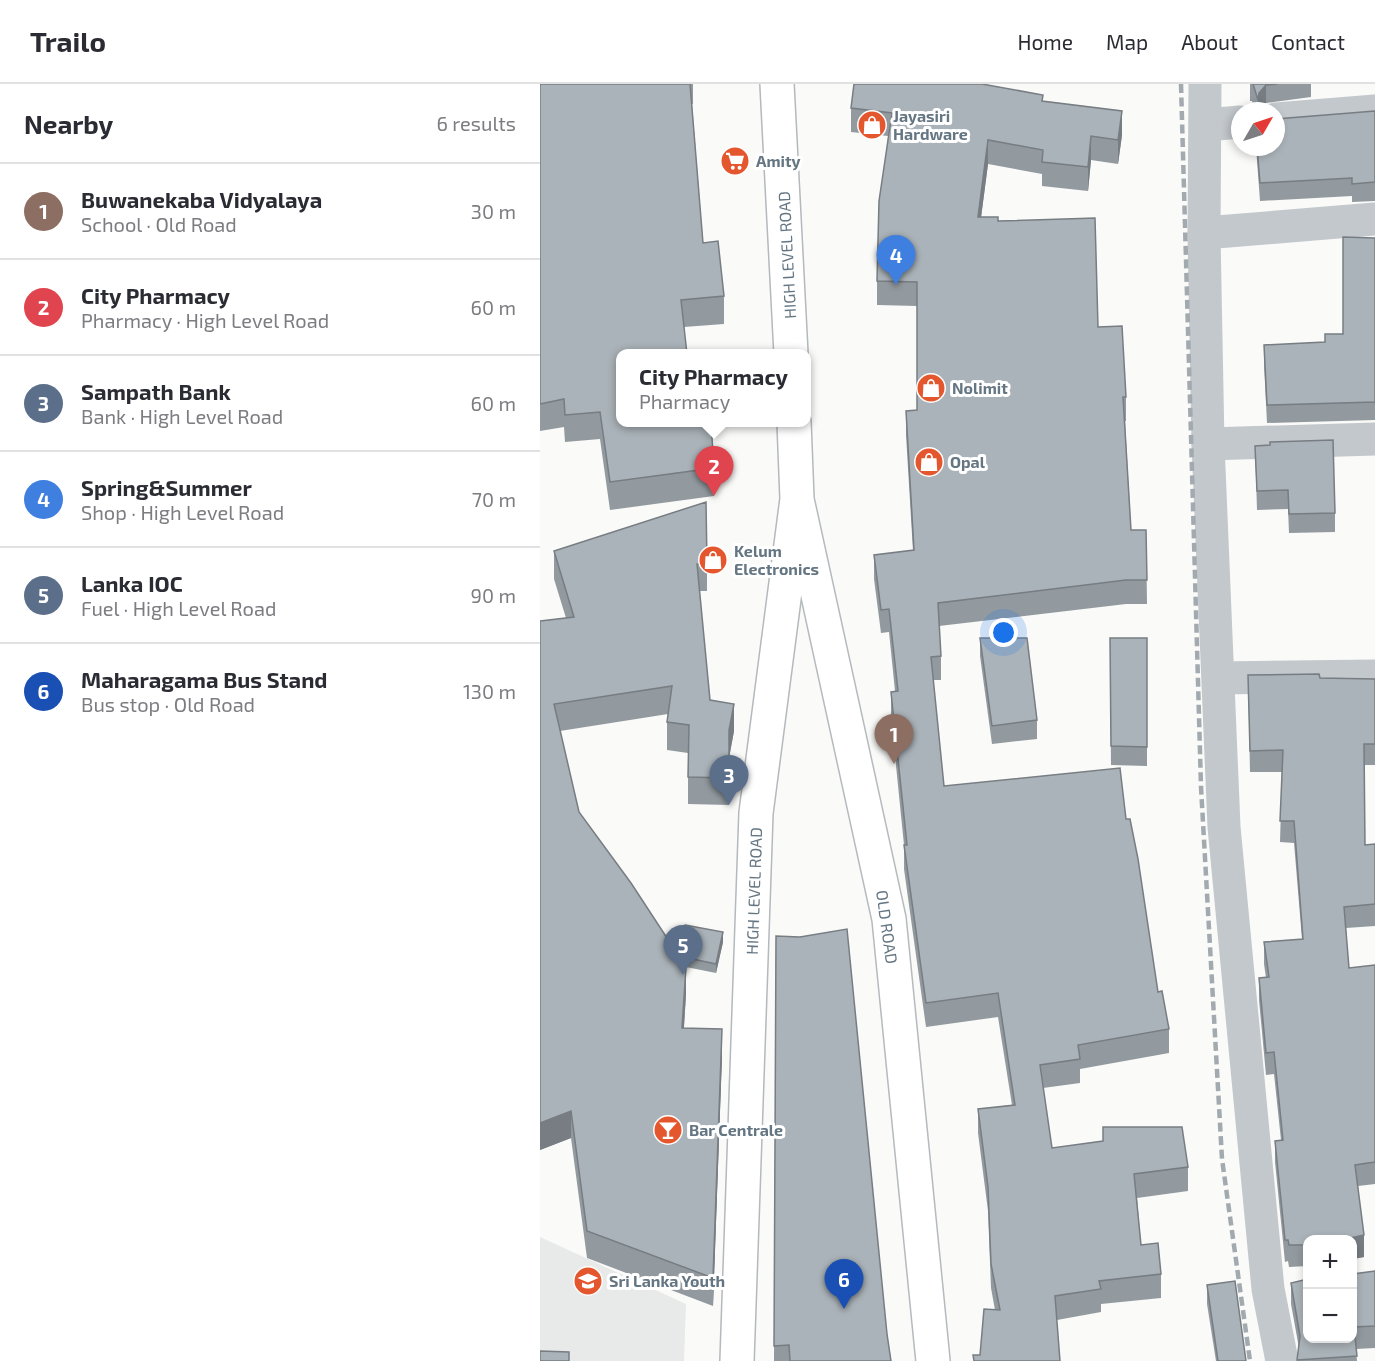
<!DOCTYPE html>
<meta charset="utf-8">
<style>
:root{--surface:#fff;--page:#f2f2f3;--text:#2b2b33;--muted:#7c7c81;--line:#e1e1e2;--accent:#db2777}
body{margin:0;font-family:"Exo 2",sans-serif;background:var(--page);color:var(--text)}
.controls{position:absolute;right:18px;bottom:18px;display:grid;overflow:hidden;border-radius:12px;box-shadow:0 3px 9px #0003}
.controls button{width:54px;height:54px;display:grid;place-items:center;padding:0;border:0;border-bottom:2px solid var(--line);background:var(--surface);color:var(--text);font:30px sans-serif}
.compass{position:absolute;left:691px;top:18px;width:54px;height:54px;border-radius:50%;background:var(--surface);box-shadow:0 3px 9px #0003;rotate:51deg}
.you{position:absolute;left:464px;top:549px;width:21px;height:21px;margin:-15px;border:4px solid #fff;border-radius:50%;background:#1a73e8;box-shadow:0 0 0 9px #1a73e833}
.badge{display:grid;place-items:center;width:39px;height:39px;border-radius:50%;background:var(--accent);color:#fff;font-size:20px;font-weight:700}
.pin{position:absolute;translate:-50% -50px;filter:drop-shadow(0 2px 3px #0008)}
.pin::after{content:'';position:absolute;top:32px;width:21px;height:18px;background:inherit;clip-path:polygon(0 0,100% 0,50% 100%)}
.popup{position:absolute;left:76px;top:265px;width:195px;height:78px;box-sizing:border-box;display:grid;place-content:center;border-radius:12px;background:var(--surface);filter:drop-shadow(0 2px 4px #0005);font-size:20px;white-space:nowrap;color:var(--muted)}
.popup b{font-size:22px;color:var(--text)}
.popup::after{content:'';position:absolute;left:50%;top:100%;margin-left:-12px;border:12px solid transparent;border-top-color:var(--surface)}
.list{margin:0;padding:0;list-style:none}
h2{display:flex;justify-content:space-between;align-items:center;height:78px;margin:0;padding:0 24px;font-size:26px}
h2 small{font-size:20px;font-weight:400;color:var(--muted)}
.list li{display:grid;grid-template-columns:39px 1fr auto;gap:18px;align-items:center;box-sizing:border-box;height:96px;padding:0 24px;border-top:2px solid var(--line)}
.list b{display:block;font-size:22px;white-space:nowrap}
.list p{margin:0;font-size:20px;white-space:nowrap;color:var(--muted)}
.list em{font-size:20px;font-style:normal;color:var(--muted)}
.map{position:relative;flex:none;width:835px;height:1277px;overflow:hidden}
header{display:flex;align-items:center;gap:36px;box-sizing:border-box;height:84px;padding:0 30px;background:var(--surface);border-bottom:2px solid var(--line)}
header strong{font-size:28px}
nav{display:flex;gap:33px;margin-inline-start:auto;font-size:21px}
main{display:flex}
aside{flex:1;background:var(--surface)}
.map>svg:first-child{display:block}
.built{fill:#e8e9e9}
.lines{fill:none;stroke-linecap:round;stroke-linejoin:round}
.primary-casing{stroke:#b5babe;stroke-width:36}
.trunk-casing{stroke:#b4b9bd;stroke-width:36}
.minor{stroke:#c3c8cc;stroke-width:33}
.primary{stroke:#fff;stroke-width:33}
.trunk{stroke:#fff;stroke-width:33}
.rail{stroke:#a2aab0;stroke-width:4.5;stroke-dasharray:9 4.5;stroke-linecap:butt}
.wall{fill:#929a9f}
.shaded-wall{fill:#777d82}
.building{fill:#aab3b9;stroke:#777d82;stroke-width:1.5}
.labels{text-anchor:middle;stroke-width:6;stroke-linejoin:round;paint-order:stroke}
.poi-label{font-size:16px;font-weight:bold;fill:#657683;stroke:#fff;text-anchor:start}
.street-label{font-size:16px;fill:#657683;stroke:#fff}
</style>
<header>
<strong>Trailo</strong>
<nav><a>Home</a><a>Map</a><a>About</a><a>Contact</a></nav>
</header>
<main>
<aside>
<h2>Nearby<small>6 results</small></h2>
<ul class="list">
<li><span class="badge" style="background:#8d6e63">1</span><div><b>Buwanekaba Vidyalaya</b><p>School · Old Road</p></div><em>30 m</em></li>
<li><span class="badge" style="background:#e0444e">2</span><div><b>City Pharmacy</b><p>Pharmacy · High Level Road</p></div><em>60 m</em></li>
<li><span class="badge" style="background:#5c6f8a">3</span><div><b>Sampath Bank</b><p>Bank · High Level Road</p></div><em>60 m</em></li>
<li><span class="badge" style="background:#3f7fe0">4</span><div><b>Spring&amp;Summer</b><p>Shop · High Level Road</p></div><em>70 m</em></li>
<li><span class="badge" style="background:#5c6f8a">5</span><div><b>Lanka IOC</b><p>Fuel · High Level Road</p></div><em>90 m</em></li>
<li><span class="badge" style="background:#1a4fb4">6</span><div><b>Maharagama Bus Stand</b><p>Bus stop · Old Road</p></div><em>130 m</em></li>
</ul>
</aside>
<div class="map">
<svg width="835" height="1277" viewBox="0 0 835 1277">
<rect width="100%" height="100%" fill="#fafaf8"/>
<path class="built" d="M0,1153L146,1220L144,1277H0Z"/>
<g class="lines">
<g class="primary-casing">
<path id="primary" d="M258,420L349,835L393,1277"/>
</g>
<g class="trunk-casing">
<g id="trunk">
<path d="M237,0L251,270"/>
<path d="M197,1277L216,729L257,415L254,338"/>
</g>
</g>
<g class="minor">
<path d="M665,0L664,149L668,360L684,743L728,1205L742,1277"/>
<path d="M736,35L835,27"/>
<path d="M666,41L700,38"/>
<path d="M664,149L835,135"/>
<path d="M668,360L835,355"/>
<path d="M679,594L835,592"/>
</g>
<use href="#primary" class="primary"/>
<use href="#trunk" class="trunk"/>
<path class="rail" d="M641,0L661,703L682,1075L710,1277"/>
</g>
<g class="wall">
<path d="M0,0H153V20H152L163,159L184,212V240L144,243L81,339H176V349L172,350L174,384V412L70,426L60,355L25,358L24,343L0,347Z"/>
<path d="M710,0H771V13L726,19L716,27L712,17H710Z"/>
<path d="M444,1L503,17L582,51L578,80L551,76L548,107L502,102V90L448,80L441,133L458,137L558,243L586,313V337H585L591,446H606L607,520H586L399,542L401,572V596H393L404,702L586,735L618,908L629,945V969L540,985V999L503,1004L512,1064L648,1083V1107L597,1114L601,1161L621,1190V1214L561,1220V1228L517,1236L440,1271L455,1226L451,1204L448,1127L438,1049V1025L472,1021L458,933L386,943L364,785V761L351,632V608L355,607L349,548L341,549L334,495V471L373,467L366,351V327L377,326V222L337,221V197L348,52L311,48V24Z"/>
<path d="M835,27V117L812,118V112L720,117L716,63H736Z"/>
<path d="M835,154V336L727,339L724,280V261L785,258L803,250Z"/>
<path d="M715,362L795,429V448L749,449L748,425L717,426Z"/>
<path d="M14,467L167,480V507H159L170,616L194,647L189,674V721L148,720V669L127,666V638L128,630L20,647L39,728L139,872L183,858L176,889L146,883V910L144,944L182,972L173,1222L47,1174L31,1054L0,1066V537L26,534L14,495Z"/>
<path d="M440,554L497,636V655L452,660L440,572Z"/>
<path d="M570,554H607V682L571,681Z"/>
<path d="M708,591L780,594L835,595V681H825V761L835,760V842L806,844L809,884L835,881V1100L818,1102L824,1173L813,1175V1155H768V1182L749,1183L748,1177L745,1178L735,1078V1057L741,1056L734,990L726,991L719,916V894H726L724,880V858L762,855L754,759L740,758L742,688H710Z"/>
<path d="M236,852L347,1250L351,1277H234Z"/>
<path d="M835,1187V1264L816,1265L817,1277H757L759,1264L751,1220V1199Z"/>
<path d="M667,1201L706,1277H676L667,1220Z"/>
</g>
<g class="shaded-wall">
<path d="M726,1V19L719,27H718V16L719,9Z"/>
<path d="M582,27V51L578,80V56Z"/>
<path d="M551,52V76L548,107V83Z"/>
<path d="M448,56V80L438,157V133Z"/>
<path d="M194,620V647L189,674V721V646Z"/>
<path d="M183,848V858L176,889V880Z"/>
<path d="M146,883V910L142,972V944Z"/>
<path d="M182,945V972L173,1222V1194Z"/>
<path d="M31,1027V1054L0,1066V1039Z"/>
<path d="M824,1151V1173L813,1175V1155H806Z"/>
</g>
<g class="building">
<path d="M0,0H150L163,159L178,157L184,212L141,216L147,270H81V339H171L174,384L70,398L60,328L25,331L24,315L0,320Z"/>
<path d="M314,0H442L503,11L502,17L582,27L578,56L551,52L548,83L502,78L503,66L448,56L438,133H458V137L555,134L558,243L582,242L586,313H583L591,446H606L607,496H586L398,519L401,572L391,573L404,702L580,684L586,735H590L598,775L618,908L622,907L629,945L538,961L540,975L500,981L512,1064L563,1057V1043H642L648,1083L594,1090L601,1161L618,1159L621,1190L559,1197L561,1205L515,1212L520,1277H434L433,1271H440L444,1225L460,1226L451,1180L448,1103L438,1025L475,1021L458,909L386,919L364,761H367L351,608L358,607L349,525L341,526L334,471L374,466L366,327L377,326V198L337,197L339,117L352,29L311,24Z"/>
<path d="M713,0H737L726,1L719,9L718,16Z"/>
<path d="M718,21L723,27H716Z"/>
<path d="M835,27V98L812,100V94L720,99L717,63H736V35Z"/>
<path d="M803,153L835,154V318L727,321L724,261L785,258V250H803Z"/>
<path d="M793,356L795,429L749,430L748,406L717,407L715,362L730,361V358Z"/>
<path d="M166,418L167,480H157L170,616L194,620L189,646V694L148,693L149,641L127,638L132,602L14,620L39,728L91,799L146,883L142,944L182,945L173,1194L47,1147L31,1027L0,1039V537L34,533L14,467Z"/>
<path d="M440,554H487L497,636L452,642Z"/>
<path d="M570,554H607V663L571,662Z"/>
<path d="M779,590L780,594L835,595V660H824L825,761L835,760V820L804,823L809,884L835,881V1078L815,1081L824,1151L806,1155H768V1161H749L748,1156H745L735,1057L743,1056L734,968L726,969L719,894L729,893L724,858L763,855L754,737H740L743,666L710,667L708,591Z"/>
<path d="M145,841L183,848L176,880L139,872Z"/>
<path d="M307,845L347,1250L351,1277H250L249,1261L234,1262L236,852L260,853Z"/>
<path d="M835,1187V1242L814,1243L817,1272L757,1276L760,1252L751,1199L768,1195V1254H813V1190Z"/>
<path d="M695,1197L706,1277H678L667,1201Z"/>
<path d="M0,1267L29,1268V1277H0Z"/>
</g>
<defs>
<g id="shop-disc" transform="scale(1.5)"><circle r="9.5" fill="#e4572e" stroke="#fff"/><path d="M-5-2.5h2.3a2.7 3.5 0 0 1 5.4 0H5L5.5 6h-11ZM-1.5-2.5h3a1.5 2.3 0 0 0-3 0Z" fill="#fff"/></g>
<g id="supermarket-disc" transform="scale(1.5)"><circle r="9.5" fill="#e4572e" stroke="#fff"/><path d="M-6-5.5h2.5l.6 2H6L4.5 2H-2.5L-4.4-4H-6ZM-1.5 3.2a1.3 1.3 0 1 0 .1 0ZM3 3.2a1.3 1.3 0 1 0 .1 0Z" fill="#fff"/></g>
<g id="bar-disc" transform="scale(1.5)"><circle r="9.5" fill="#e4572e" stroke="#fff"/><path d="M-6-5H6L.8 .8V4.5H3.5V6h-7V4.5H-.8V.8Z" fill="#fff"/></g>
<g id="university-disc" transform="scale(1.5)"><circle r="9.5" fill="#e4572e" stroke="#fff"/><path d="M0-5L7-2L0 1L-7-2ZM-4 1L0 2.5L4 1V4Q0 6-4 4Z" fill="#fff"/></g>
</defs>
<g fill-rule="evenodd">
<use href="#shop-disc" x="332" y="41"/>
<use href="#supermarket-disc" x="195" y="77"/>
<use href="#shop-disc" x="391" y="304"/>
<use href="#shop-disc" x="389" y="378"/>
<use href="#shop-disc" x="173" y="476"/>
<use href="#bar-disc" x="128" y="1046"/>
<use href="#university-disc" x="48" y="1197"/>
</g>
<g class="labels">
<g class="poi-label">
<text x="353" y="38">Jayasiri<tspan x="353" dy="18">Hardware</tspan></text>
<text x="216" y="83">Amity</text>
<text x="412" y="310">Nolimit</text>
<text x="410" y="384">Opal</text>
<text x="194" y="473">Kelum<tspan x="194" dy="18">Electronics</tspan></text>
<text x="149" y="1052">Bar Centrale</text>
<text x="69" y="1203">Sri Lanka Youth</text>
</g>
<g class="street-label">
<text transform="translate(247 171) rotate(-93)" y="6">HIGH LEVEL ROAD</text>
<text transform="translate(214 807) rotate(-88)" y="6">HIGH LEVEL ROAD</text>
<text transform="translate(347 843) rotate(82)" y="6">OLD ROAD</text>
</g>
</g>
</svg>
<div class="controls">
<button>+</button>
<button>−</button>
</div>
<svg class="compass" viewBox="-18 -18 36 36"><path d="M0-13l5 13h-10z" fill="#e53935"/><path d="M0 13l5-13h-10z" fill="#7c7c81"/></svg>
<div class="you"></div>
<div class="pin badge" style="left:354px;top:680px;background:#8d6e63">1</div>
<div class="pin badge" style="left:174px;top:412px;background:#e0444e">2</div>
<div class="popup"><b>City Pharmacy</b>Pharmacy</div>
<div class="pin badge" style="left:189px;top:721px;background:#5c6f8a">3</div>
<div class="pin badge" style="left:356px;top:201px;background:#3f7fe0">4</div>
<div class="pin badge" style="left:143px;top:891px;background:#5c6f8a">5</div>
<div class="pin badge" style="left:304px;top:1225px;background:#1a4fb4">6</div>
</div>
</main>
